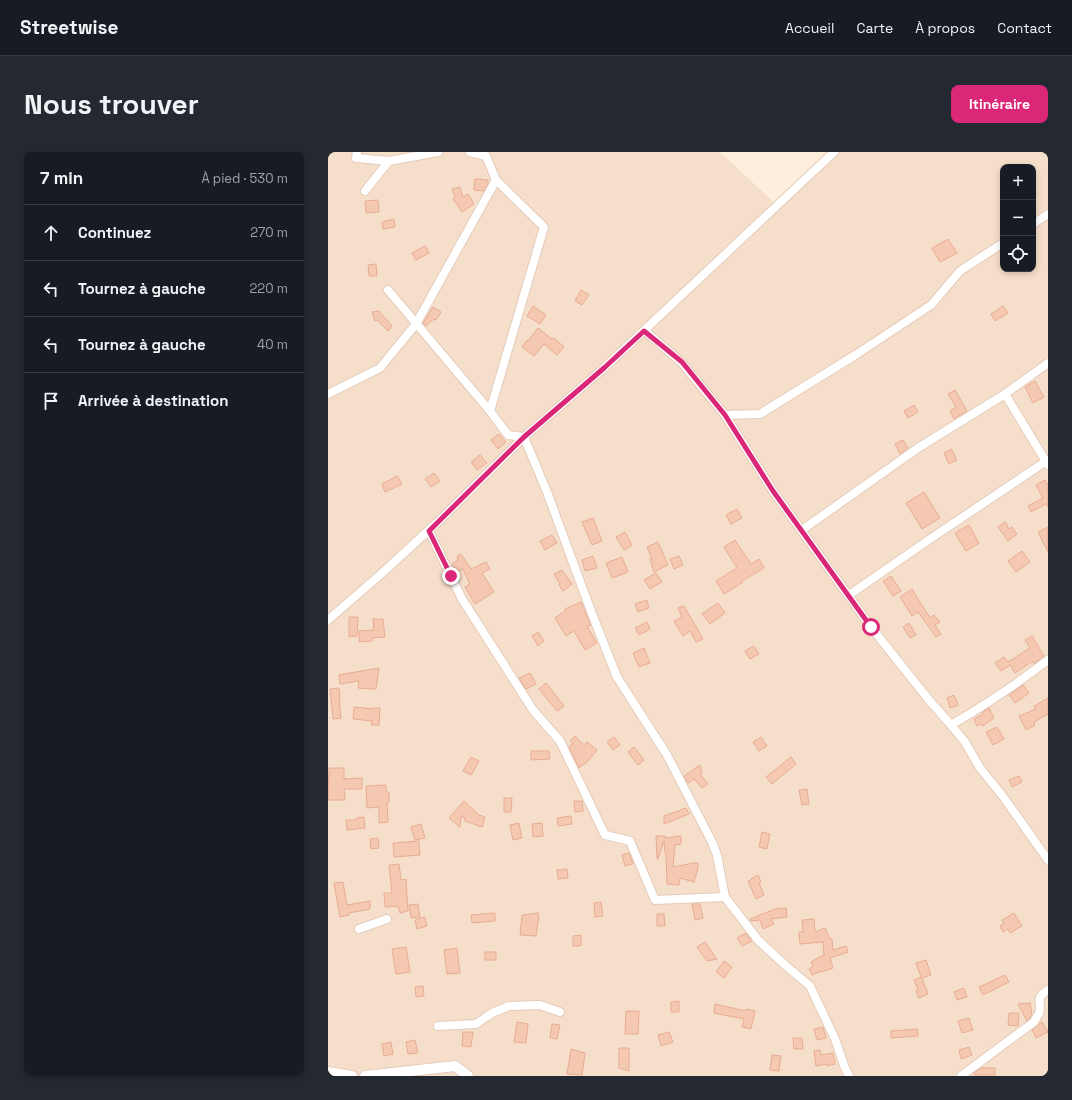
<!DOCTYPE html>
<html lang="fr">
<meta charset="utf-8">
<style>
:root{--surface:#171b24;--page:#242831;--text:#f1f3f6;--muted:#9ea1a6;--line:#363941;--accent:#db2777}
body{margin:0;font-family:"Space Grotesk",sans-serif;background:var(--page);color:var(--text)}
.controls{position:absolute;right:12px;top:12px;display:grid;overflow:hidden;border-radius:8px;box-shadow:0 2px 6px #0003}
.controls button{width:36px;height:36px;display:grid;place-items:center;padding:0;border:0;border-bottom:1px solid var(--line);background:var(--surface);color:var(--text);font:20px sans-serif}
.stop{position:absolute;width:12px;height:12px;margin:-9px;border:3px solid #db2777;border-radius:50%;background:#fff}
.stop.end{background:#db2777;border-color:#fff;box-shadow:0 1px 4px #0008}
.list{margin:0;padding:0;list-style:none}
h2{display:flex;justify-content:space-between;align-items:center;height:52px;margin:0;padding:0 16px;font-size:17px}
h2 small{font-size:13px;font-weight:400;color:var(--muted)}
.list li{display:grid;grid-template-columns:26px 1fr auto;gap:12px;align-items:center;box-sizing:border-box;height:56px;padding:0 16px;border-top:1px solid var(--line)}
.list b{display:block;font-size:15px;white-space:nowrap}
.list em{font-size:13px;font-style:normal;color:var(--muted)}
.icon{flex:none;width:22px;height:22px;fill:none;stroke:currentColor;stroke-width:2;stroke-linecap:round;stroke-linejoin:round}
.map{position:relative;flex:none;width:720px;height:924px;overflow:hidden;border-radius:8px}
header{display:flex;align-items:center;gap:24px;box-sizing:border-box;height:56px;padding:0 20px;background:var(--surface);border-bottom:1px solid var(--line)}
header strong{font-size:19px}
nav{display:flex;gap:22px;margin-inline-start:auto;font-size:14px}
.intro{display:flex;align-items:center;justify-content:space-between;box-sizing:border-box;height:96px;padding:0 24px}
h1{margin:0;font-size:28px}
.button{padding:10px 18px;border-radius:8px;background:var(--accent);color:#fff;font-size:14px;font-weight:700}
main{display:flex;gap:24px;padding:0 24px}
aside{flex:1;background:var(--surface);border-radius:8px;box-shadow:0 2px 6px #0003}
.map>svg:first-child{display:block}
.residential{fill:#f6dfca;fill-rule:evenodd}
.building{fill:#f5c8b2;stroke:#e8ac92}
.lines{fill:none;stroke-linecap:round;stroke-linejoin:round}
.minor-casing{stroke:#e4cbbb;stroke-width:10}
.tertiary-casing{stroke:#e4cbbb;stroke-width:12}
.minor{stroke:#fff;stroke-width:8}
.tertiary{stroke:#fff;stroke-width:10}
.route{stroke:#db2777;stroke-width:5}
</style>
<header>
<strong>Streetwise</strong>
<nav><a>Accueil</a><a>Carte</a><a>À propos</a><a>Contact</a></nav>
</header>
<div class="intro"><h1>Nous trouver</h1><a class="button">Itinéraire</a></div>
<main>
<aside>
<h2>7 min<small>À pied · 530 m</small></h2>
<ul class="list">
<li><svg class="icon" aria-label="ahead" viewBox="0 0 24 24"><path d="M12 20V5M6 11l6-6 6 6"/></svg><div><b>Continuez</b></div><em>270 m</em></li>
<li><svg class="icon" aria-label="left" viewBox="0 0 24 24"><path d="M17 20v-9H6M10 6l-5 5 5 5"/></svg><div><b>Tournez à gauche</b></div><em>220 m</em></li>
<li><svg class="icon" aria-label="left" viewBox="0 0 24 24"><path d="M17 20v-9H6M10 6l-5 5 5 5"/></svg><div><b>Tournez à gauche</b></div><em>40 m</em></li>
<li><svg class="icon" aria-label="arrive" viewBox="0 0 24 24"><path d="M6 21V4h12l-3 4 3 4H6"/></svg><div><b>Arrivée à destination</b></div></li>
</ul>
</aside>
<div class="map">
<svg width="720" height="924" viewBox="0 0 720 924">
<rect width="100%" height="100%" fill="#feeedc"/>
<path class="residential" d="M0,0H392L449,53L507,0H720V924H0ZM675,15H705V117H675Z"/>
<g class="building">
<path d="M147,27L160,28V32L156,39L146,38Z"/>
<path d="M132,35L135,45L140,42L146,52L134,60L125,47L127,45L124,37Z"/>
<path d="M50,48L51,60L38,61L37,49Z"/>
<path d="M66,67L67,75L55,77L54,70Z"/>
<path d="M620,87L629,101L612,110L604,96Z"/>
<path d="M97,94L101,101L88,108L84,101Z"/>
<path d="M48,112L49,124H41L40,113Z"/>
<path d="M253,138L261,143L254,153L247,149Z"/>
<path d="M205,154L218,163L212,172L199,164Z"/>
<path d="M675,154L680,161L667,169L663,162Z"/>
<path d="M105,155L113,160L108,168L106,167L98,174L95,171Z"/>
<path d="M51,159L64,174L60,179L49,168L47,169L44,160Z"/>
<path d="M210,176L224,187L226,186L236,195L229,203L216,192L206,204L194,195L199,188L200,189Z"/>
<path d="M707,229L716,245L705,251L697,235Z"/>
<path d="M627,238L639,259L626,267L622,259L628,255L620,242Z"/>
<path d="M586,253L590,260L580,266L576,259Z"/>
<path d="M171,282L178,290L170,297L163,288Z"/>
<path d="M575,288L580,296L572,302L567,292Z"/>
<path d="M623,297L629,308L621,312L616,301Z"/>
<path d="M152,303L159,311L149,318L143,310Z"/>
<path d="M106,321L112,329L103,335L97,327Z"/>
<path d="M69,324L74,332L57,340L54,332Z"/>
<path d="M717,328L720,333V355L718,352L703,360L700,354L715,346L708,333Z"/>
<path d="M596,340L612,366L594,377L578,351Z"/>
<path d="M409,357L414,366L403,372L398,363Z"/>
<path d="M265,366L274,389L264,393L254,370Z"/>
<path d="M677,370L681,377L684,375L689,382L680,389L670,375Z"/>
<path d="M641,373L651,391L638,399L627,381Z"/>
<path d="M720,375V400L710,380Z"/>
<path d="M297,380L304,393L296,398L288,385Z"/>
<path d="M224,383L229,391L217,398L212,389Z"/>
<path d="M407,388L423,412L431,407L436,416L414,429L415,430L396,442L388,429L409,416L396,395Z"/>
<path d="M330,390L340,413L326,420L322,407H324L319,395Z"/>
<path d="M694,399L702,410L688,420L680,409Z"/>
<path d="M133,402L143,417L158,410L162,417L154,421L166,440L147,452L137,435L142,432L135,417L129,420L124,412L130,408L129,404Z"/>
<path d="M265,404L269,416L257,419L254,408Z"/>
<path d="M351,404L355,413L346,417L342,407Z"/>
<path d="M294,405L300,420L284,426L278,411Z"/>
<path d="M234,418L244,432L235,439L231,433L232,432L226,422Z"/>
<path d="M328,421L334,430L322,437L316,428Z"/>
<path d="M563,424L573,439L565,444L555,429Z"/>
<path d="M584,437L602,466L606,463L612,470L607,473L613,482L608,485L590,460L584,464L572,445Z"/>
<path d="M319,448L321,456L310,460L307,452Z"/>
<path d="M253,450L263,473L259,474L269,491L257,498L246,479L238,484L227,466L238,458L237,457Z"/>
<path d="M390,451L397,461L382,472L374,462Z"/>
<path d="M356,454L375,487L368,490L362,479L355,484L346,469L354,465L350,456Z"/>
<path d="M21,465H30L29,484L21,485Z"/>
<path d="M45,467H55L57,485L44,486V489L31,490V479L46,478Z"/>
<path d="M319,470L322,477L311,483L307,476Z"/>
<path d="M581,471L588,483L582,486L575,475Z"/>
<path d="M210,480L216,489L210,494L204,484Z"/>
<path d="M704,484L716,504L706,512L705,509L687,521L682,513L673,519L667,511L676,505L680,510L702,496L697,488Z"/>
<path d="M426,494L431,502L422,507L417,499Z"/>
<path d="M316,496L322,511L311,515L305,501Z"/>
<path d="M51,516L48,537L30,536L31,529L12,532L11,523Z"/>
<path d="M202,521L208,532L198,537L191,526Z"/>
<path d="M218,531L236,554L229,559L211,537Z"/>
<path d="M695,533L701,541L687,551L681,543Z"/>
<path d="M11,536L12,547H11L13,566L5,567L2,537Z"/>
<path d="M626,543L630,553L622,556L619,546Z"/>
<path d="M720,546V562L706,570L707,573L698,578L691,564L708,557L706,554Z"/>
<path d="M26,555L44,557V556H52L51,573H43L44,569L25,567Z"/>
<path d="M661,556L666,566L655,574L653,572L649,574L646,567L655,562L654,561Z"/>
<path d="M669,575L676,587L665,593L658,580Z"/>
<path d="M247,584L256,593L259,590L269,598L259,610L251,616L241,595L245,592L242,589Z"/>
<path d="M286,585L292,593L285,598L279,590Z"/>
<path d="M433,585L439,594L431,599L425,590Z"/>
<path d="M306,595L316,608L310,613L300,600Z"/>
<path d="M203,599H221L222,607L203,608Z"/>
<path d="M143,605L151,609L143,623L135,619Z"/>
<path d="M463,605L468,612L444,632L438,625Z"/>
<path d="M372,613L374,621L372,622L380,632L374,636L366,627L360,631L356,624Z"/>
<path d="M1,616H16V627L34,626V637H16L17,648H0Z"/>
<path d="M691,624L694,630L684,635L681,628Z"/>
<path d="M58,633V640H61V650H59L60,670L51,671V655L39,656L38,634Z"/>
<path d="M479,637L481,652L474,653L471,638Z"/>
<path d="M176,646H184L183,660H176Z"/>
<path d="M136,649L151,663L157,665L154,675L137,669L136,665H133L132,675L121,666Z"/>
<path d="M246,649H254L255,659L247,660Z"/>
<path d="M358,656L361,662L336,672V664Z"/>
<path d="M243,664L244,672L230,674L229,666Z"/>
<path d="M36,665L37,676L19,678L18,668H29V666Z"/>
<path d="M191,671L194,686L185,688L182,673Z"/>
<path d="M214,671L215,684L205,685L204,672Z"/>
<path d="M93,672L97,686L87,688L83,675Z"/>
<path d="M434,680L442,682L439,697L431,695Z"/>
<path d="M328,684H337V686L353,684V692L347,693L345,715L365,711H370V716L366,730L352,726L351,733L339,732L338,701H337L336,689L330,707H329Z"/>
<path d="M50,686L51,696L43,697L42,687Z"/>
<path d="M91,689L92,703L66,705L65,691Z"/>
<path d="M301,701L305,712L297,714L294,703Z"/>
<path d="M71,712L73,728L78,727L80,759L72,761L70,754L57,755L56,741H64L61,713Z"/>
<path d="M239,717L240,726L230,727L229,718Z"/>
<path d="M430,723L433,730L431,731L436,743L428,747L420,729L423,728V727Z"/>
<path d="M15,730L19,753L42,749V757L21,761V763L12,765L6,731Z"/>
<path d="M273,750L275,764L267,765L266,751Z"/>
<path d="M90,752L92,765L83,766L81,753Z"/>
<path d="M364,752H372L375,766L367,768Z"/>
<path d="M458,756L459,765L443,767L446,772L435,777L432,768L423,769L422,767L447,757Z"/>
<path d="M167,761V769L144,771L143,763Z"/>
<path d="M210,761L211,769H210L208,784L192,783L194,763Z"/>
<path d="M686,761L694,774L682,781L680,777L675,780L672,774L676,771L674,768Z"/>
<path d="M329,762H336L337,774H329Z"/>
<path d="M97,765L99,774L89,777L87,768Z"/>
<path d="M486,767L487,780L497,776L502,787H504L505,798L518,794L520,800L502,806L505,816L494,820L493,819L484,823L481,817L485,814L483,810L496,803L495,790L472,792L471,780H475L474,768Z"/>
<path d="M418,781L424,789L414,794L409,786Z"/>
<path d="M253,783V794H245V784Z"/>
<path d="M377,790L389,807L379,809L369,795Z"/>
<path d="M78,795L82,820L68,822L64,797Z"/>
<path d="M129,796L132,821L119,822L116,798Z"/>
<rect x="157" y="800" width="11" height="8"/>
<path d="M598,808L603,823L594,826L600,842L591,846L588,839L590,838L586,828L593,825L588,811Z"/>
<path d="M396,809L404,815L396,826L388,820Z"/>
<path d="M677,823L681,830L655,843L651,835Z"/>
<path d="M95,834L96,844L88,845L87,835Z"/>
<path d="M636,836L639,845L629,848L626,840Z"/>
<path d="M351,849V860H343V850Z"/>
<path d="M702,851L704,863L699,869L690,852Z"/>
<path d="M387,852L418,859V857L427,859L423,877L414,875L416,867L386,861Z"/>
<path d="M298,859H311L310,882H297Z"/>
<path d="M681,861H691L690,874L680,873Z"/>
<path d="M641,866L645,878L634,881L630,869Z"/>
<path d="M189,870L200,872L198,891L186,890Z"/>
<path d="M714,870L720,880L708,886L704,878Z"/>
<path d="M224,872L232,873L229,887L222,886Z"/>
<path d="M495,875L498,886L489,888L486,877Z"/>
<path d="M589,877L590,884L563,886V879Z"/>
<path d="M135,880H145L143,895L134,894Z"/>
<path d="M341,880L345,890L333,894L330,883Z"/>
<path d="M465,886H474L475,897H466Z"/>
<path d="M87,888L90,901L80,902L78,890Z"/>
<path d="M63,890L65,902L56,904L54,892Z"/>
<path d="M641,895L644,903L633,907L631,898Z"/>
<path d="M291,896H301V919L291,916Z"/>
<path d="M243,897L257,901L254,923L239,922Z"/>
<path d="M492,898L493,903L505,901L507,912L499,914V912L488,914L486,899Z"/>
<path d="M444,903L453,904L451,919L442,918Z"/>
<path d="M653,916H667V923H646V921Z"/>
</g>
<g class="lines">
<g class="minor-casing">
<g id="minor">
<path d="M29,0L28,6L61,9"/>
<path d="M142,0L158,4L168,28L216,75L162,259"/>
<path d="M37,39L61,9L110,0"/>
<path d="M705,72L720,62"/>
<path d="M60,138L162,259L180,283L196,285L219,340L264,462L289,525L339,603L384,690L389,703L397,745L430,788L457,813L482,834L507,887L517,916L521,924"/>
<path d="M317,179L353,210L397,263L445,339L543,475L601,548L623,573L637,590L652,616L674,643L720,708"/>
<path d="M0,242L52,216L88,172L168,28"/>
<path d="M677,242L720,313"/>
<path d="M397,263L432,262L529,202L603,153L632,119L675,91"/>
<path d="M474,378L590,296L677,242L720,211"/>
<path d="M101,379L134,447L205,558L232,589L277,683L302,689L327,748L397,745"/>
<path d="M521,443L602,387L720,308"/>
<path d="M0,468L53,422L114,366L196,285L276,216L506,0"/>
<path d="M623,573C657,553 689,532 720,508"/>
<path d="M31,777L59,767"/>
<path d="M110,874L148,872L164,861L181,854L212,853L232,860"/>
<path d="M633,924L706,870C707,867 710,864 711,861C715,851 705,847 720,838"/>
</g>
</g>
<g class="tertiary-casing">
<g id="tertiary">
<path d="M0,920L24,924"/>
<path d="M37,924L127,914L140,924"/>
</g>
</g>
<use href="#minor" class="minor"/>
<use href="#tertiary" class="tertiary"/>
</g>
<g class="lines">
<path class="route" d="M123,424L101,379L196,285L276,216L316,179L354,210L397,263L445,339L543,475"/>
</g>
</svg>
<div class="controls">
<button>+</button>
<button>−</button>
<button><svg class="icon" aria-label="locate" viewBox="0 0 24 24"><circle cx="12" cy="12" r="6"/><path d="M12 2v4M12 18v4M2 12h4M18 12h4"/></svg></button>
</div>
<div class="stop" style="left:543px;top:475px"></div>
<div class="stop end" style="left:123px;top:424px"></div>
</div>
</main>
